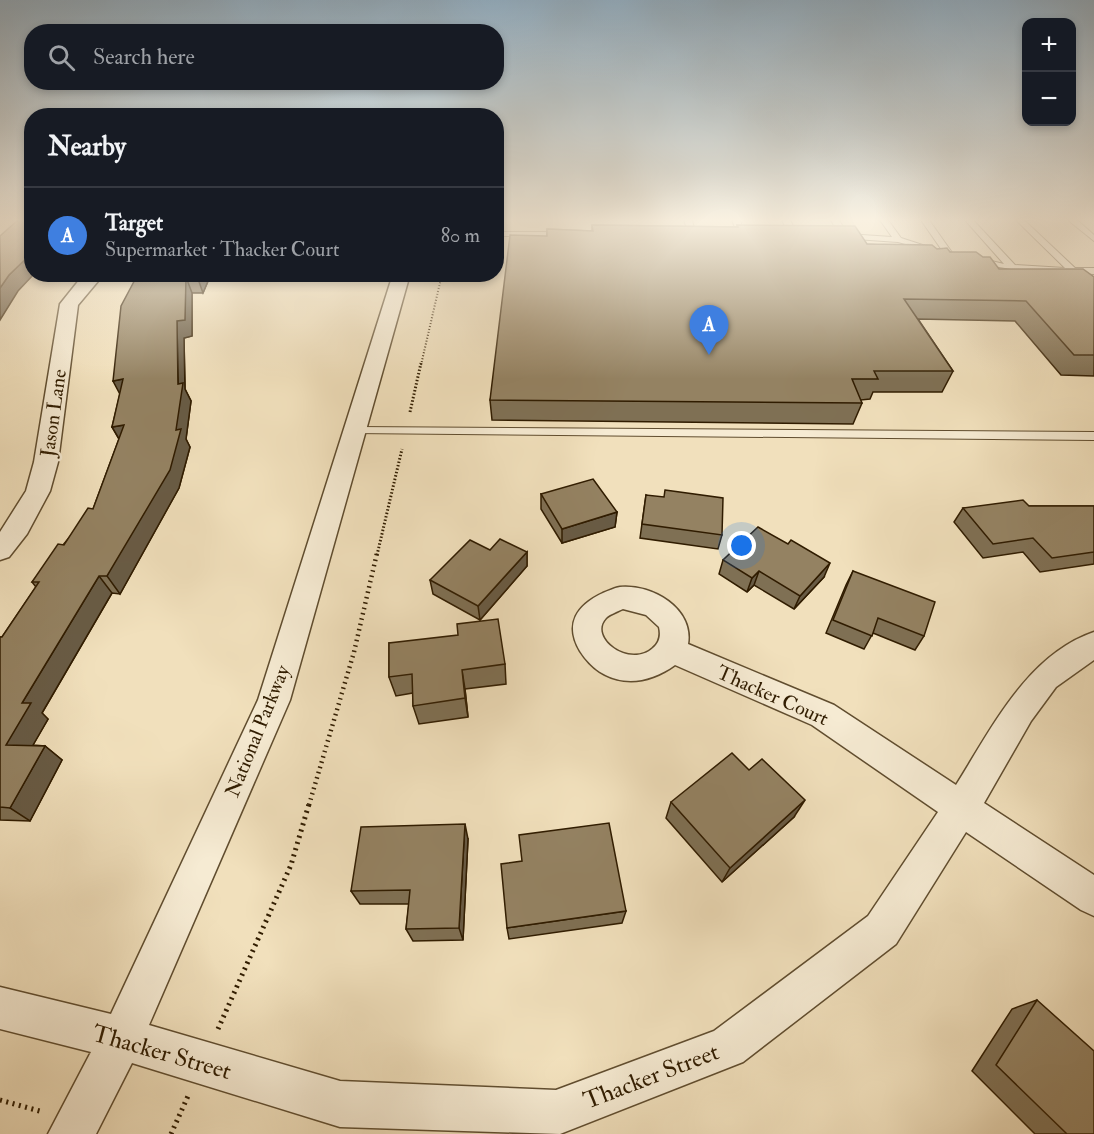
<!DOCTYPE html>
<meta charset="utf-8">
<style>
:root{--surface:#171b24;--page:#20242c;--text:#f1f3f6;--muted:#9ea1a6;--line:#363941;--accent:#d93025}
body{margin:0;font-family:"IM FELL Double Pica",serif;background:var(--page);color:var(--text)}
.controls{position:absolute;right:18px;top:18px;display:grid;overflow:hidden;border-radius:12px;box-shadow:0 3px 9px #0003}
.controls button{width:54px;height:54px;display:grid;place-items:center;padding:0;border:0;border-bottom:2px solid var(--line);background:var(--surface);color:var(--text);font:30px sans-serif}
.you{position:absolute;left:742px;top:546px;width:21px;height:21px;margin:-15px;border:4px solid #fff;border-radius:50%;background:#1a73e8;box-shadow:0 0 0 9px #1a73e833}
.badge{display:grid;place-items:center;width:39px;height:39px;border-radius:50%;background:var(--accent);color:#fff;font-size:20px;font-weight:700}
.pin{position:absolute;translate:-50% -50px;filter:drop-shadow(0 2px 3px #0008)}
.pin::after{content:'';position:absolute;top:32px;width:21px;height:18px;background:inherit;clip-path:polygon(0 0,100% 0,50% 100%)}
.list{margin:0;padding:0;list-style:none}
h2{display:flex;justify-content:space-between;align-items:center;height:78px;margin:0;padding:0 24px;font-size:26px}
h2 small{font-size:20px;font-weight:400;color:var(--muted)}
.list li{display:grid;grid-template-columns:39px 1fr auto;gap:18px;align-items:center;box-sizing:border-box;height:96px;padding:0 24px;border-top:2px solid var(--line)}
.list b{display:block;font-size:22px;white-space:nowrap}
.list p{margin:0;font-size:20px;white-space:nowrap;color:var(--muted)}
.list em{font-size:20px;font-style:normal;color:var(--muted)}
.icon{flex:none;width:33px;height:33px;fill:none;stroke:currentColor;stroke-width:2;stroke-linecap:round;stroke-linejoin:round}
.map{position:relative;flex:none;width:1094px;height:1134px;overflow:hidden}
.search{position:absolute;background:var(--surface);box-shadow:0 3px 9px #0003;left:24px;top:24px;width:480px;height:66px;display:flex;align-items:center;gap:15px;box-sizing:border-box;padding:0 21px;border-radius:24px;color:var(--muted);font-size:22px}
.panel{position:absolute;background:var(--surface);box-shadow:0 3px 9px #0003;left:24px;top:108px;width:480px;height:174px;border-radius:24px}
.map>svg:first-child{display:block}
.lines{fill:none;stroke-linecap:round;stroke-linejoin:round}
.lane-casing{stroke:#604d2f;stroke-width:2}
.street-casing{stroke:#604d2f;stroke-width:3}
.path-far3{stroke:#301c00;stroke-width:2;stroke-dasharray:1 2;stroke-linecap:butt}
.path-far2{stroke:#301c00;stroke-width:3;stroke-dasharray:1.5 2;stroke-linecap:butt}
.path-far1{stroke:#301c00;stroke-width:4.5;stroke-dasharray:1.5 4;stroke-linecap:butt}
.path{stroke:#301c00;stroke-width:5;stroke-dasharray:2 4.5;stroke-linecap:butt}
.lane{fill:#f6ebd3;fill-rule:evenodd}
.street{fill:#f6ebd3;fill-rule:evenodd}
.wall{fill:#7f7054;stroke:#301c00;stroke-width:1.5}
.shaded-wall{fill:#685b45;stroke:#301c00;stroke-width:1.5}
.building{fill:#948262;stroke:#301c00;stroke-width:1.5}
.labels{text-anchor:middle;stroke-width:5;stroke-linejoin:round;paint-order:stroke}
.street-label{font-size:20px;fill:#301c00;stroke:#f6ebd3}
.near-street-label{font-size:24px;fill:#301c00;stroke:#f6ebd3}
</style>
<div class="map">
<svg width="1094" height="1134" viewBox="0 0 1094 1134">
<rect width="100%" height="100%" fill="#f1e0bc"/>
<filter id="stains"><feTurbulence type="fractalNoise" baseFrequency=".00333" numOctaves="4"/><feColorMatrix values="0 0 0 0 .2 0 0 0 0 .09 0 0 0 0 .02 0 0 0 .5 -.17"/></filter>
<radialGradient id="worn" r=".72"><stop offset=".6" stop-color="#630" stop-opacity="0"/><stop offset="1" stop-color="#630" stop-opacity=".3"/></radialGradient>
<g class="lines">
<g class="lane-casing">
<g id="lane">
<path d="M684,220H692L696,237H690Z"/>
<path d="M732,220H740L745,237H739Z"/>
<path d="M782,220H790L798,236L797,238H791Z"/>
<path d="M831,220H839L847,234L892,237L880,220H888L901,238L935,249L931,251L898,242L841,238Z"/>
<path d="M921,220H929L953,254L952,256H946Z"/>
<path d="M965,220H973L1015,265L1065,268L1016,220H1024L1075,268H1094V274L1022,271L976,263L975,261L979,258L1004,264Z"/>
<path d="M1068,220H1077L1094,235V241Z"/>
<path d="M496,232H563L567,234L563,236H496Z"/>
<path d="M356,427L1094,432V440L352,433V429Z"/>
</g>
</g>
<g class="street-casing">
<g id="street">
<path d="M84,274H104L78,305L58,462L50,491L27,534L9,557L0,560V532L26,491L34,462L60,304Z"/>
<path d="M393,274H410L290,700L149,1025L340,1081L556,1090L714,1031L868,916L938,812L812,725L675,665C642,689 603,687 580,651C564,624 577,605 603,593C608,591 614,588 620,587C653,584 694,609 688,644L834,705L956,785C992,728 1027,655 1094,632V660L1056,687L1031,721L984,803L1094,875V916L1081,910L966,832L896,944L743,1062L560,1134L340,1127L132,1063L96,1134H48L91,1052L0,1029V987L111,1014L258,700ZM623,609L646,615L659,627C661,635 660,642 653,648C630,669 587,638 606,618C610,614 617,612 623,609Z"/>
</g>
</g>
<path class="path-far3" d="M421,365L442,274"/>
<g class="path-far2">
<path d="M410,412L421,363"/>
<path d="M377,555L402,449"/>
</g>
<path class="path-far1" d="M309,805L354,652L377,553"/>
<g class="path">
<path d="M218,1029L291,865L309,804"/>
<path d="M0,1100L43,1112"/>
<path d="M171,1134L188,1096"/>
</g>
<use href="#lane" class="lane"/>
<use href="#street" class="street"/>
</g>
<g class="wall">
<path d="M592,225L737,227V225L867,244L937,249L950,252L999,269L1094,277V376L1061,375L1015,321L918,319L953,371L942,392H873L870,399L860,400L862,403L853,424L492,420L490,400L547,236V229L592,231Z"/>
<path d="M138,274H211L203,293H192V336L184,338L185,389L191,401L186,439L190,447L179,488L120,594L112,593L42,713L48,719L33,745L45,746L62,760L30,821L0,820V637H2L36,587L32,582L93,509L119,439L112,427L120,394Z"/>
<path d="M541,494L617,512L615,527L562,543L541,509Z"/>
<path d="M646,495L722,535L718,549L640,538Z"/>
<path d="M1029,506H1094V564L1040,572L1023,552L983,558L954,522L963,508Z"/>
<path d="M490,550L527,552V566L480,620L433,594L430,580Z"/>
<path d="M723,560L824,577L794,609L754,585L747,592L719,574Z"/>
<path d="M853,571L924,636L915,650L873,633L864,649L826,633L846,585Z"/>
<path d="M389,643L505,664L506,684L465,689L468,717L419,724L413,706V693L396,696L389,677Z"/>
<path d="M671,802L794,817L722,882L666,818Z"/>
<path d="M468,839L463,940L413,941L406,929L409,904H360L351,891Z"/>
<path d="M626,911L622,923L509,939L507,928Z"/>
<path d="M1037,1000L1094,1134H1035L972,1071L1012,1009Z"/>
</g>
<g class="shaded-wall">
<path d="M32,253V274H34L18,291L0,320V288L9,275Z"/>
<path d="M198,274H211L203,293L197,276Z"/>
<path d="M186,277L192,293V336L184,338L185,389L191,401L186,439L190,447L179,488L120,594L107,576L176,430L178,384L177,321Z"/>
<path d="M123,379L122,398L113,381Z"/>
<path d="M124,425L122,444L112,427Z"/>
<path d="M617,512L615,527L562,543V529Z"/>
<path d="M527,552V566L480,620L478,606Z"/>
<path d="M830,563L824,577L794,609L800,596Z"/>
<path d="M759,571L754,585L747,592L752,578Z"/>
<path d="M99,576L112,593L42,713L48,719L25,759L6,745L22,703Z"/>
<path d="M462,670L465,689L468,717L465,698Z"/>
<path d="M45,746L62,760L30,821L10,808Z"/>
<path d="M805,800L794,817L722,882L730,868Z"/>
<path d="M465,824L468,839L463,940L459,928Z"/>
</g>
<g class="building">
<path d="M18,220H32V253L9,275L0,288V236Z"/>
<path d="M592,225L738,227L737,225L855,226L867,244L932,245L937,249L947,248L950,252H976L983,257H990L999,269H1083L1094,277V355H1074L1026,301L904,299L953,371H874L878,379H852L862,403L490,400L510,235L547,236V229L593,231Z"/>
<path d="M138,274H198L197,276L186,277L185,320L177,321L178,384L183,383L176,430L181,429L170,470L107,576H99L22,703H31L6,745L45,746L10,808L0,807V637H2L39,582H32L58,544L64,545L88,508L93,509L124,425L112,427L123,379L113,381L121,306Z"/>
<path d="M593,479L617,512L562,529L541,494Z"/>
<path d="M665,490L723,498L722,535L642,524L646,495L664,497Z"/>
<path d="M1023,500L1029,506H1094V552L1052,558L1033,538L993,544L963,508Z"/>
<path d="M758,527L788,544L791,540L830,563L800,596L759,571L752,578L723,560Z"/>
<path d="M500,539L527,552L478,606L430,580L470,540L490,550Z"/>
<path d="M853,571L935,602L924,636L878,618L872,636L833,620Z"/>
<path d="M498,619L505,664L462,670L465,698L413,706L412,674L389,677V643L458,635L457,624Z"/>
<path d="M732,753L749,770L762,759L805,800L730,868L671,802Z"/>
<path d="M609,823L626,911L507,928L501,864L522,861L519,835Z"/>
<path d="M465,824L459,928L406,929L410,890L351,891L361,827Z"/>
<path d="M1037,1000L1094,1051V1134H1067L996,1065Z"/>
</g>
<linearGradient id="sky" x2="0" y2="1"><stop stop-color="#91abbd"/><stop offset="0.58" stop-color="#f9f1e1"/><stop offset="1" stop-color="#f9f1e1" stop-opacity="0"/></linearGradient>
<rect width="1094" height="379" fill="url(#sky)"/>
<g class="labels">
<g class="street-label">
<text transform="translate(53 413) rotate(-82)" y="7">Jason Lane</text>
<text transform="translate(773 695) rotate(24)" y="7">Thacker Court</text>
<text transform="translate(257 731) rotate(-68)" y="7">National Parkway</text>
</g>
<g class="near-street-label">
<text transform="translate(162 1052) rotate(16)" y="8">Thacker Street</text>
<text transform="translate(651 1076) rotate(-21)" y="8">Thacker Street</text>
</g>
</g>
<rect width="100%" height="100%" filter="url(#stains)"/>
<rect width="100%" height="100%" fill="url(#worn)"/>
</svg>
<div class="controls">
<button>+</button>
<button>−</button>
</div>
<div class="you"></div>
<div class="pin badge" style="left:709px;top:355px;background:#3f7fe0">A</div>
<div class="search"><svg class="icon" aria-label="search" viewBox="0 0 24 24"><circle cx="10" cy="10" r="6"/><path d="M15 15l6 6"/></svg>Search here</div>
<section class="panel">
<h2>Nearby<small></small></h2>
<ul class="list">
<li><span class="badge" style="background:#3f7fe0">A</span><div><b>Target</b><p>Supermarket · Thacker Court</p></div><em>80 m</em></li>
</ul>
</section>
</div>
